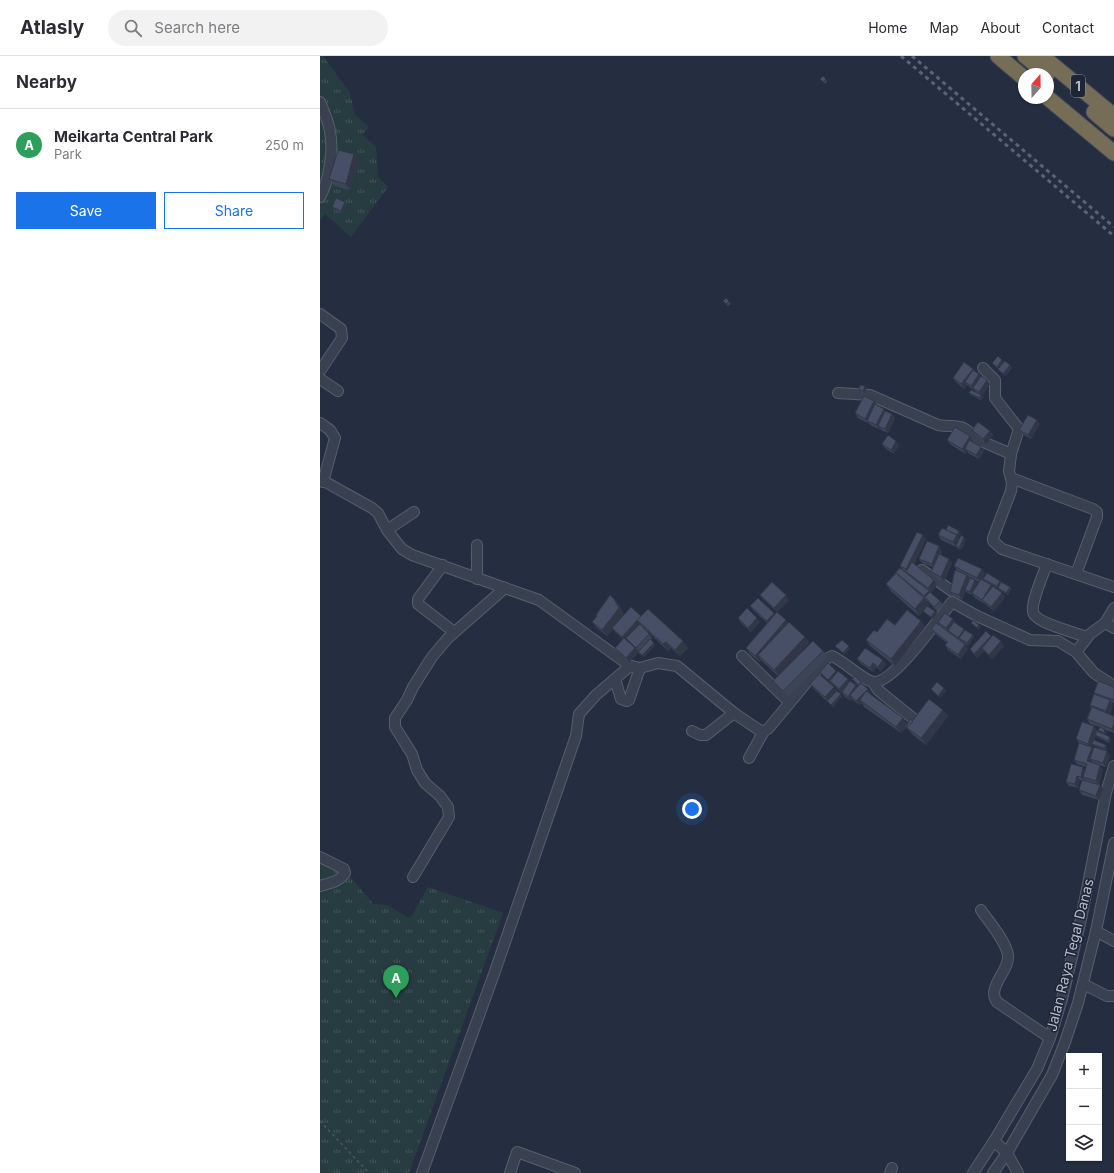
<!DOCTYPE html>
<meta charset="utf-8">
<style>
:root{--surface:#fff;--page:#f2f2f3;--text:#2b2b33;--muted:#7c7c81;--line:#e1e1e2;--accent:#1a73e8}
body{margin:0;font-family:Inter,sans-serif;background:var(--page);color:var(--text)}
.controls{position:absolute;right:12px;bottom:12px;display:grid;overflow:hidden;border-radius:0px;box-shadow:0 1px 3px #0004}
.controls button{width:36px;height:36px;display:grid;place-items:center;padding:0;border:0;border-bottom:1px solid var(--line);background:var(--surface);color:var(--text);font:20px sans-serif}
.compass{position:absolute;left:698px;top:12px;width:36px;height:36px;border-radius:50%;background:var(--surface);box-shadow:0 1px 3px #0004;rotate:20deg}
.you{position:absolute;left:372px;top:753px;width:14px;height:14px;margin:-10px;border:3px solid #fff;border-radius:50%;background:#1a73e8;box-shadow:0 0 0 6px #1a73e833}
.badge{display:grid;place-items:center;width:26px;height:26px;border-radius:50%;background:var(--accent);color:#fff;font-size:13px;font-weight:700}
.pin{position:absolute;translate:-50% -33px;filter:drop-shadow(0 1px 2px #0008)}
.pin::after{content:'';position:absolute;top:21px;width:14px;height:12px;background:inherit;clip-path:polygon(0 0,100% 0,50% 100%)}
.list{margin:0;padding:0;list-style:none}
h2{display:flex;justify-content:space-between;align-items:center;height:52px;margin:0;padding:0 16px;font-size:17px}
h2 small{font-size:13px;font-weight:400;color:var(--muted)}
.list li{display:grid;grid-template-columns:26px 1fr auto;gap:12px;align-items:center;box-sizing:border-box;height:72px;padding:0 16px;border-top:1px solid var(--line)}
.list b{display:block;font-size:15px;white-space:nowrap}
.list p{margin:0;font-size:13px;white-space:nowrap;color:var(--muted)}
.list em{font-size:13px;font-style:normal;color:var(--muted)}
.actions{display:flex;gap:8px;padding:12px 16px}
.actions a{flex:1;padding:9px 0;border:1px solid var(--accent);border-radius:0px;text-align:center;font-size:14px;color:var(--accent)}
.actions .main{background:var(--accent);color:#fff}
.icon{flex:none;width:22px;height:22px;fill:none;stroke:currentColor;stroke-width:2;stroke-linecap:round;stroke-linejoin:round}
.map{position:relative;flex:none;width:794px;height:1117px;overflow:hidden}
header{display:flex;align-items:center;gap:24px;box-sizing:border-box;height:56px;padding:0 20px;background:var(--surface);border-bottom:1px solid var(--line)}
header strong{font-size:19px}
nav{display:flex;gap:22px;margin-inline-start:auto;font-size:14px}
.search{width:280px;height:36px;background:var(--page);display:flex;align-items:center;gap:10px;box-sizing:border-box;padding:0 14px;border-radius:22px;color:var(--muted);font-size:15px}
main{display:flex}
aside{flex:1;background:var(--surface)}
.map>svg:first-child{display:block}
.park{fill:url(#park-tufts)}
.lines{fill:none;stroke-linecap:round;stroke-linejoin:round}
.minor-casing{stroke:#575e6e;stroke-width:12}
.highway-casing{stroke:#444b5b;stroke-width:17}
.path{stroke:#45595e;stroke-width:1.5;stroke-dasharray:3 3;stroke-linecap:butt}
.minor{stroke:#394050;stroke-width:10}
.highway{stroke:#766d56;stroke-width:15}
.rail{stroke:#5b6477;stroke-width:3;stroke-dasharray:4 4;stroke-linecap:butt}
.wall{fill:#3c4457;fill-rule:evenodd}
.shaded-wall{fill:#313747}
.building{fill:#464f65;stroke:#313747}
.labels{text-anchor:middle;stroke-width:3;stroke-linejoin:round;paint-order:stroke}
.shield{fill:#1e2535;stroke:#888f9e;stroke-width:1}
.shield-label{font-size:13px;font-weight:bold;fill:#b6bccb}
.street-label{font-size:14px;fill:#b6bccb;stroke:#1e2535}
</style>
<header>
<strong>Atlasly</strong>
<div class="search"><svg class="icon" aria-label="search" viewBox="0 0 24 24"><circle cx="10" cy="10" r="6"/><path d="M15 15l6 6"/></svg>Search here</div>
<nav><a>Home</a><a>Map</a><a>About</a><a>Contact</a></nav>
</header>
<main>
<aside>
<h2>Nearby<small></small></h2>
<ul class="list">
<li><span class="badge" style="background:#2e9e5b">A</span><div><b>Meikarta Central Park</b><p>Park</p></div><em>250 m</em></li>
</ul>
<div class="actions"><a class="main">Save</a><a>Share</a></div>
</aside>
<div class="map">
<svg width="794" height="1117" viewBox="0 0 794 1117">
<defs>
<pattern id="park-tufts" width="24" height="20" patternUnits="userSpaceOnUse"><rect width="24" height="20" fill="#273c41"/><path d="M3 7l-1-3M5 7V3M7 7l1-3M15 17l-1-3M17 17v-4M19 17l1-3" fill="none" stroke="#44565b"/></pattern>
</defs>
<rect width="100%" height="100%" fill="#252e40"/>
<g class="park">
<path d="M0,0H3L30,37L35,59L49,71L42,79L56,91L58,121L68,131L31,181L5,158L0,164Z"/>
<path d="M0,798L21,809L53,848L67,849L87,861H91L108,831L183,857L89,1117H0Z"/>
</g>
<g class="lines">
<g class="minor-casing">
<g id="minor">
<path d="M0,46C4,56 9,66 10,76C14,94 9,125 0,141"/>
<path d="M0,258L21,273L22,282L0,315"/>
<path d="M663,312L675,324V342L678,346L699,373L691,398L689,415L692,427L691,435L673,482V485L682,493L794,531"/>
<path d="M0,323L18,335"/>
<path d="M518,337L550,339L618,369C635,372 643,366 654,382L691,398"/>
<path d="M0,367L10,374L15,382L3,426"/>
<path d="M691,422L773,453L777,456V461L756,518"/>
<path d="M0,423L52,452L58,457L67,474"/>
<path d="M94,456L67,474L82,493L92,499L185,532"/>
<path d="M727,508C723,519 711,546 713,556C715,567 757,577 767,581"/>
<path d="M123,509L98,543V548L134,576"/>
<path d="M602,514L632,535"/>
<path d="M157,523V489"/>
<path d="M785,567L794,572"/>
<path d="M756,596L770,578L785,567L794,552"/>
<path d="M422,600L469,646"/>
<path d="M295,623L301,643L307,645L309,644L320,612"/>
<path d="M553,626L558,634L595,664"/>
<path d="M372,675L380,679H386L414,657"/>
<path d="M429,702L444,675"/>
<path d="M0,801L24,813L25,817C19,826 10,827 0,830"/>
<path d="M93,821L129,761L128,751L120,740L105,727L97,714L92,698L75,671V662L87,644L93,631L112,601L128,582L185,532L219,544L310,610L320,612L338,607L357,610L414,657L439,674L444,675L448,673L506,603L512,600C524,605 544,625 554,626C574,627 619,562 632,546L657,560L710,584L738,585L756,596L774,617L794,630"/>
<path d="M661,854C669,866 686,885 688,899C690,915 666,931 677,946L730,982"/>
<path d="M776,875L794,885"/>
<path d="M763,928L787,940H794"/>
<path d="M674,1085L687,1097L698,1117"/>
<path d="M102,1117L174,918L256,680L259,658L276,639L310,610"/>
<path d="M190,1117L197,1096L255,1117"/>
<path d="M570,1117L572,1112"/>
<path d="M653,1117L674,1085L717,1013L730,982L742,943L761,863L786,737L794,710"/>
<path d="M673,1117L687,1097L732,1019L745,986L758,947L776,875L794,787"/>
</g>
</g>
<g class="highway-casing">
<g id="highway">
<path d="M678,0L704,22"/>
<path d="M705,0L727,18"/>
<path d="M722,0L794,60"/>
<path d="M728,42L794,97"/>
<path d="M774,56L794,73"/>
</g>
</g>
<path class="path" d="M0,1065L49,1117"/>
<use href="#minor" class="minor"/>
<use href="#highway" class="highway"/>
<g class="rail">
<path d="M581,0L794,180"/>
<path d="M592,0L794,171"/>
</g>
</g>
<g class="wall">
<path d="M500,23H506L507,26L505,28Z"/>
<path d="M39,105L30,134L14,130L9,123Z"/>
<path d="M26,148L23,157L14,153L12,151Z"/>
<path d="M406,242L411,248L408,250L403,245Z"/>
<path d="M684,306L690,309L692,312L685,320L679,315L678,313L672,307Z"/>
<path d="M653,313L655,316L670,328L662,340L661,339L663,341L661,344L651,339L649,337L660,339L656,336L654,334L647,329L644,333L636,326L633,322Z"/>
<path d="M546,333L545,337L540,336L539,334Z"/>
<path d="M554,345L557,349L564,353L565,355L575,362L568,377L561,374L560,372L559,373L550,369L548,366V367L538,362L535,357Z"/>
<path d="M717,364L720,368L711,383L702,378L699,374Z"/>
<path d="M652,374L670,375L673,379L666,388L655,379Z"/>
<path d="M627,384L653,385L652,386L664,395L659,403L648,397L647,395L645,398L630,388Z"/>
<path d="M576,385L579,389L574,398L565,392L562,388Z"/>
<path d="M626,474L639,475L641,477L638,481L639,483H646L641,494L637,492L636,491L621,484L618,479Z"/>
<path d="M606,483L594,508L614,524L617,529L611,537L620,545L623,549L617,555L605,543L609,549L608,550L617,557L613,563L605,557L603,555L599,560L571,535L566,528L583,514L580,510Z"/>
<path d="M622,495L621,499L629,503L632,507L624,525L614,521L611,516L613,511L602,507L599,503Z"/>
<path d="M634,510L665,517L662,523L665,525L663,523L680,525L681,526L690,531L691,533L688,539L679,534L678,532L667,526L671,529L673,531L682,537L685,541L674,555L665,548L655,542L652,538V539L646,536L645,535L642,544L633,540L630,536L637,514ZM648,520L659,526L653,535L657,526L650,522Z"/>
<path d="M440,539L469,544L457,556L443,543Z"/>
<path d="M294,543L299,549L304,559L299,565L321,560L368,592L360,600L351,592L348,595L326,574L332,582L331,584L335,589L324,601L320,598L318,595L309,586L307,583L306,584L315,592L318,597L309,606L298,596L295,592L303,583L295,576L293,573L287,580L277,572L272,566L277,561L276,559Z"/>
<path d="M430,550L454,557L455,558L468,567L485,581L489,587L471,607L503,595L508,601L468,641L458,631L453,625L458,620L441,604L439,606L430,598L426,592L447,567L433,554Z"/>
<path d="M418,562L440,566L431,576L421,567Z"/>
<path d="M618,566L635,567L645,574L653,579L654,581L648,590L629,576L648,593L641,603L628,594L625,589L627,587L614,577L611,573L621,570Z"/>
<path d="M575,569L605,571L575,610L550,590L546,584L557,576Z"/>
<path d="M672,580L684,590L672,603L664,595L657,602L653,597L650,593Z"/>
<path d="M537,603L566,608L561,615L556,611L553,616L540,607Z"/>
<path d="M500,616H518L528,623L529,626L537,631L538,630L532,623L541,626L548,633L551,637L550,638L587,668L593,665L623,654L628,660L606,689L592,678L586,671L587,670L581,677L544,651L542,647L539,649L532,643L531,645L525,641L522,637L503,620Z"/>
<path d="M490,628L514,631L517,635L521,638L522,640L513,651L493,632Z"/>
<path d="M794,631V647L792,646L793,649L790,658L794,660V677L783,673L787,676L785,679L780,676L778,674L780,671L770,668L767,663L771,652L770,649L775,639L774,637Z"/>
<path d="M774,670L777,675L791,683L789,687L777,681L776,679L774,685L787,691L786,694L774,690L773,688L772,691L773,693L787,695L790,699L786,711L773,707L772,705L771,707L780,709L783,714L779,728L783,733L779,744L762,739L759,734L762,725L760,724L758,732L749,730L746,726L765,714L766,711L757,708L754,704L759,687L756,683Z"/>
</g>
<g class="shaded-wall">
<path d="M34,98L39,105L30,134L26,128Z"/>
<path d="M25,146L26,148L23,157L21,155Z"/>
<path d="M682,304L684,306L678,313L677,311Z"/>
<path d="M690,309L692,312L685,320L683,318Z"/>
<path d="M653,313L656,317L645,326L647,329L644,333L641,328Z"/>
<path d="M659,318L662,322L653,332L654,334L651,330Z"/>
<path d="M667,324L670,328L662,340L659,336Z"/>
<path d="M545,330L546,333L545,337L543,335Z"/>
<path d="M661,339L663,341L661,344L660,342Z"/>
<path d="M554,345L557,349L547,365L548,367L545,363Z"/>
<path d="M564,353L567,357L558,370L560,372L559,373L556,369Z"/>
<path d="M572,358L575,362L568,377L565,373Z"/>
<path d="M717,364L720,368L711,383L708,379Z"/>
<path d="M670,375L673,379L666,388L663,383Z"/>
<path d="M650,380L653,385L647,394L645,393L647,395L645,398L642,393Z"/>
<path d="M576,385L579,389L574,398L571,394Z"/>
<path d="M661,391L664,395L659,403L656,399Z"/>
<path d="M639,475L641,477L638,482L637,479Z"/>
<path d="M603,479L606,483L589,517L586,513Z"/>
<path d="M637,479L640,483L636,491L633,486Z"/>
<path d="M644,481L646,483L641,494L639,492Z"/>
<path d="M619,490L622,495L615,512L612,508Z"/>
<path d="M629,503L632,507L624,525L621,521Z"/>
<path d="M662,513L665,517L660,526L657,522Z"/>
<path d="M647,519L650,523L642,544L639,539Z"/>
<path d="M614,524L617,529L611,537L608,532Z"/>
<path d="M655,524L657,526L652,539L650,536Z"/>
<path d="M680,525L681,527L678,533L677,530Z"/>
<path d="M671,529L674,533L662,544L665,548L662,544Z"/>
<path d="M690,531L691,533L688,539L686,537Z"/>
<path d="M609,535L612,539L605,542L604,540Z"/>
<path d="M682,537L685,541L674,555L671,551Z"/>
<path d="M466,539L469,544L457,556L454,552Z"/>
<path d="M604,542L609,549L599,560L595,553Z"/>
<path d="M294,543L299,549L304,559L287,580L282,574Z"/>
<path d="M615,555L617,557L613,563L611,561Z"/>
<path d="M454,557L457,561L450,569L447,565Z"/>
<path d="M321,560L317,564L320,568L305,585L302,581Z"/>
<path d="M437,562L440,566L431,576L428,572Z"/>
<path d="M633,563L636,567L628,574L629,576L626,572Z"/>
<path d="M466,564L471,571L438,599L441,604L439,606L435,600Z"/>
<path d="M601,565L605,571L575,610L571,603Z"/>
<path d="M659,569L661,571L658,574L657,572Z"/>
<path d="M644,573L645,575L639,584L638,582Z"/>
<path d="M653,579L654,581L648,590L647,587Z"/>
<path d="M671,580L674,584L662,592L664,595L657,602L654,598Z"/>
<path d="M485,581L489,587L459,620L454,614Z"/>
<path d="M363,585L368,592L360,600L355,594Z"/>
<path d="M681,585L684,590L672,603L669,599Z"/>
<path d="M346,586L351,592L348,595L343,588Z"/>
<path d="M334,587L335,589L324,601L322,599Z"/>
<path d="M645,588L648,593L641,603L638,599Z"/>
<path d="M529,590L530,593L524,599L523,597Z"/>
<path d="M315,592L318,597L309,606L306,602Z"/>
<path d="M563,604L566,608L561,615L558,611Z"/>
<path d="M553,607L556,611L553,616L550,612Z"/>
<path d="M516,615L519,619L510,625L511,628L508,624Z"/>
<path d="M528,623L531,627L522,637L519,633Z"/>
<path d="M536,629L539,634L530,639L532,643L531,645L528,641Z"/>
<path d="M514,631L517,636L508,646L505,641Z"/>
<path d="M624,632L626,635L620,642L618,640Z"/>
<path d="M548,633L551,637L542,646L540,644L542,647L539,649L536,645Z"/>
<path d="M521,638L522,640L513,651L511,649Z"/>
<path d="M790,644L793,649L789,659L786,655Z"/>
<path d="M623,654L628,660L606,689L601,682Z"/>
<path d="M583,662L587,669L581,677L576,671Z"/>
<path d="M794,668V676L792,673Z"/>
<path d="M774,670L777,675L772,691L775,695L770,703L772,705L770,710L767,705L771,692L768,688Z"/>
<path d="M785,674L787,676L785,679L784,677Z"/>
<path d="M790,681L791,683L789,687L788,685Z"/>
<path d="M786,689L787,691L786,694L784,692Z"/>
<path d="M787,695L790,699L786,711L783,707Z"/>
<path d="M780,709L783,714L779,729L776,725Z"/>
<path d="M763,711L766,715L763,721L764,723V725L761,721Z"/>
<path d="M757,720L760,724L758,732L755,728Z"/>
<path d="M780,729L783,733L779,744L776,740Z"/>
</g>
<g class="building">
<path d="M503,20L506,23L503,26L500,23Z"/>
<path d="M18,94L34,98L26,128L9,123Z"/>
<path d="M16,142L25,146L21,155L12,151Z"/>
<path d="M406,242L409,245L406,248L403,245Z"/>
<path d="M678,300L682,304L677,311L672,307Z"/>
<path d="M685,305L690,309L683,318L678,313Z"/>
<path d="M644,306L653,313L641,328L633,322Z"/>
<path d="M653,314L659,318L651,330L645,326Z"/>
<path d="M661,320L667,324L659,336L653,332Z"/>
<path d="M540,329L545,330L543,335L539,334Z"/>
<path d="M651,334L661,339L660,342L649,337Z"/>
<path d="M544,340L554,345L545,363L535,357Z"/>
<path d="M555,348L564,353L556,369L547,365Z"/>
<path d="M565,355L572,358L565,373L558,370Z"/>
<path d="M708,359L717,364L708,379L699,374Z"/>
<path d="M658,366L670,375L663,383L652,374Z"/>
<path d="M635,371L650,380L642,393L627,384Z"/>
<path d="M568,379L576,385L571,394L562,388Z"/>
<path d="M649,384L661,391L656,399L645,393Z"/>
<path d="M628,469L639,475L637,479L626,474Z"/>
<path d="M622,472L637,479L633,486L618,479Z"/>
<path d="M597,476L603,479L586,513L580,510Z"/>
<path d="M641,479L644,481L639,492L636,490Z"/>
<path d="M607,485L619,490L612,508L599,503Z"/>
<path d="M619,498L629,503L621,521L611,516Z"/>
<path d="M638,502L662,513L657,522L634,510Z"/>
<path d="M592,506L614,524L608,532L586,516Z"/>
<path d="M580,512L609,535L604,540L576,517V518L575,517Z"/>
<path d="M635,514L647,519L639,539L630,536Z"/>
<path d="M576,517L604,542L595,553L566,528Z"/>
<path d="M667,517L680,525L677,530L663,523Z"/>
<path d="M650,522L655,524L650,536L645,534Z"/>
<path d="M661,523L671,529L662,544L652,537Z"/>
<path d="M452,526L466,539L454,552L440,539Z"/>
<path d="M681,526L690,531L686,537L678,532Z"/>
<path d="M673,530L682,537L671,551L662,544Z"/>
<path d="M610,536L620,545L614,551L605,541Z"/>
<path d="M290,539L294,543L299,552L282,574L272,566L277,560L276,559Z"/>
<path d="M438,542L454,557L447,565L430,550Z"/>
<path d="M607,550L615,555L611,561L603,555Z"/>
<path d="M311,551L321,560L302,581L292,572Z"/>
<path d="M427,552L437,562L428,572L418,562Z"/>
<path d="M328,553L363,585L355,594L346,586L343,588L317,564Z"/>
<path d="M587,554L601,565L571,603L546,584L554,574L557,576L567,563L575,569Z"/>
<path d="M457,556L466,564L435,600L426,592Z"/>
<path d="M625,557L633,563L626,572L618,566Z"/>
<path d="M653,564L659,569L657,572L651,567Z"/>
<path d="M469,566L485,581L454,614L438,599Z"/>
<path d="M634,566L644,573L638,582L628,574Z"/>
<path d="M616,567L645,588L638,599L625,589L628,586L611,573Z"/>
<path d="M320,568L329,578L316,592L306,582Z"/>
<path d="M645,574L653,579L647,587L639,582Z"/>
<path d="M666,575L671,580L654,598L650,593Z"/>
<path d="M673,579L681,585L669,599L662,592Z"/>
<path d="M304,582L315,592L306,602L295,592Z"/>
<path d="M330,583L334,587L322,599L318,596Z"/>
<path d="M522,584L529,590L523,597L515,590Z"/>
<path d="M493,585L503,595L463,635L453,625Z"/>
<path d="M545,592L563,604L558,611L553,607L550,612L537,603Z"/>
<path d="M508,607L516,615L508,624L500,616Z"/>
<path d="M518,615L528,623L519,633L510,625Z"/>
<path d="M499,618L514,631L505,641L490,628Z"/>
<path d="M535,620L541,626L539,629L532,623Z"/>
<path d="M530,625L536,629L528,641L522,636Z"/>
<path d="M778,625L794,631V644L774,637Z"/>
<path d="M617,626L624,632L618,640L611,633Z"/>
<path d="M541,627L548,633L536,645L530,639Z"/>
<path d="M517,635L521,638L511,649L507,645Z"/>
<path d="M546,635L583,662L576,671L540,644Z"/>
<path d="M774,638L790,644L786,655L770,649Z"/>
<path d="M609,643L623,654L601,682L587,672Z"/>
<path d="M772,651L794,660V668L792,673L767,663Z"/>
<path d="M590,663L593,665L587,672L586,671Z"/>
<path d="M762,666L774,670L768,688L756,683Z"/>
<path d="M780,671L785,674L784,677L778,674Z"/>
<path d="M777,675L790,681L788,685L775,679Z"/>
<path d="M774,684L786,689L784,692L772,688Z"/>
<path d="M759,687L772,691L767,705L780,709L776,725L763,721L767,708L754,704Z"/>
<path d="M774,691L787,695L783,707L770,703Z"/>
<path d="M751,708L763,711L761,721L757,720L755,728L746,726Z"/>
<path d="M762,724L780,729L776,740L759,734Z"/>
</g>
<g class="labels">
<rect class="shield" x="751" y="19" width="14" height="22" rx="3"/>
<g class="shield-label">
<text x="758" y="35">1</text>
</g>
<g class="street-label">
<text transform="translate(750 899) rotate(-76)" y="5">Jalan Raya Tegal Danas</text>
</g>
</g>
</svg>
<div class="controls">
<button>+</button>
<button>−</button>
<button><svg class="icon" aria-label="layers" viewBox="0 0 24 24"><path d="M12 4l9 5-9 5-9-5zM3 14l9 5 9-5"/></svg></button>
</div>
<svg class="compass" viewBox="-18 -18 36 36"><path d="M0-13l5 13h-10z" fill="#e53935"/><path d="M0 13l5-13h-10z" fill="#7c7c81"/></svg>
<div class="you"></div>
<div class="pin badge" style="left:76px;top:942px;background:#2e9e5b">A</div>
</div>
</main>
